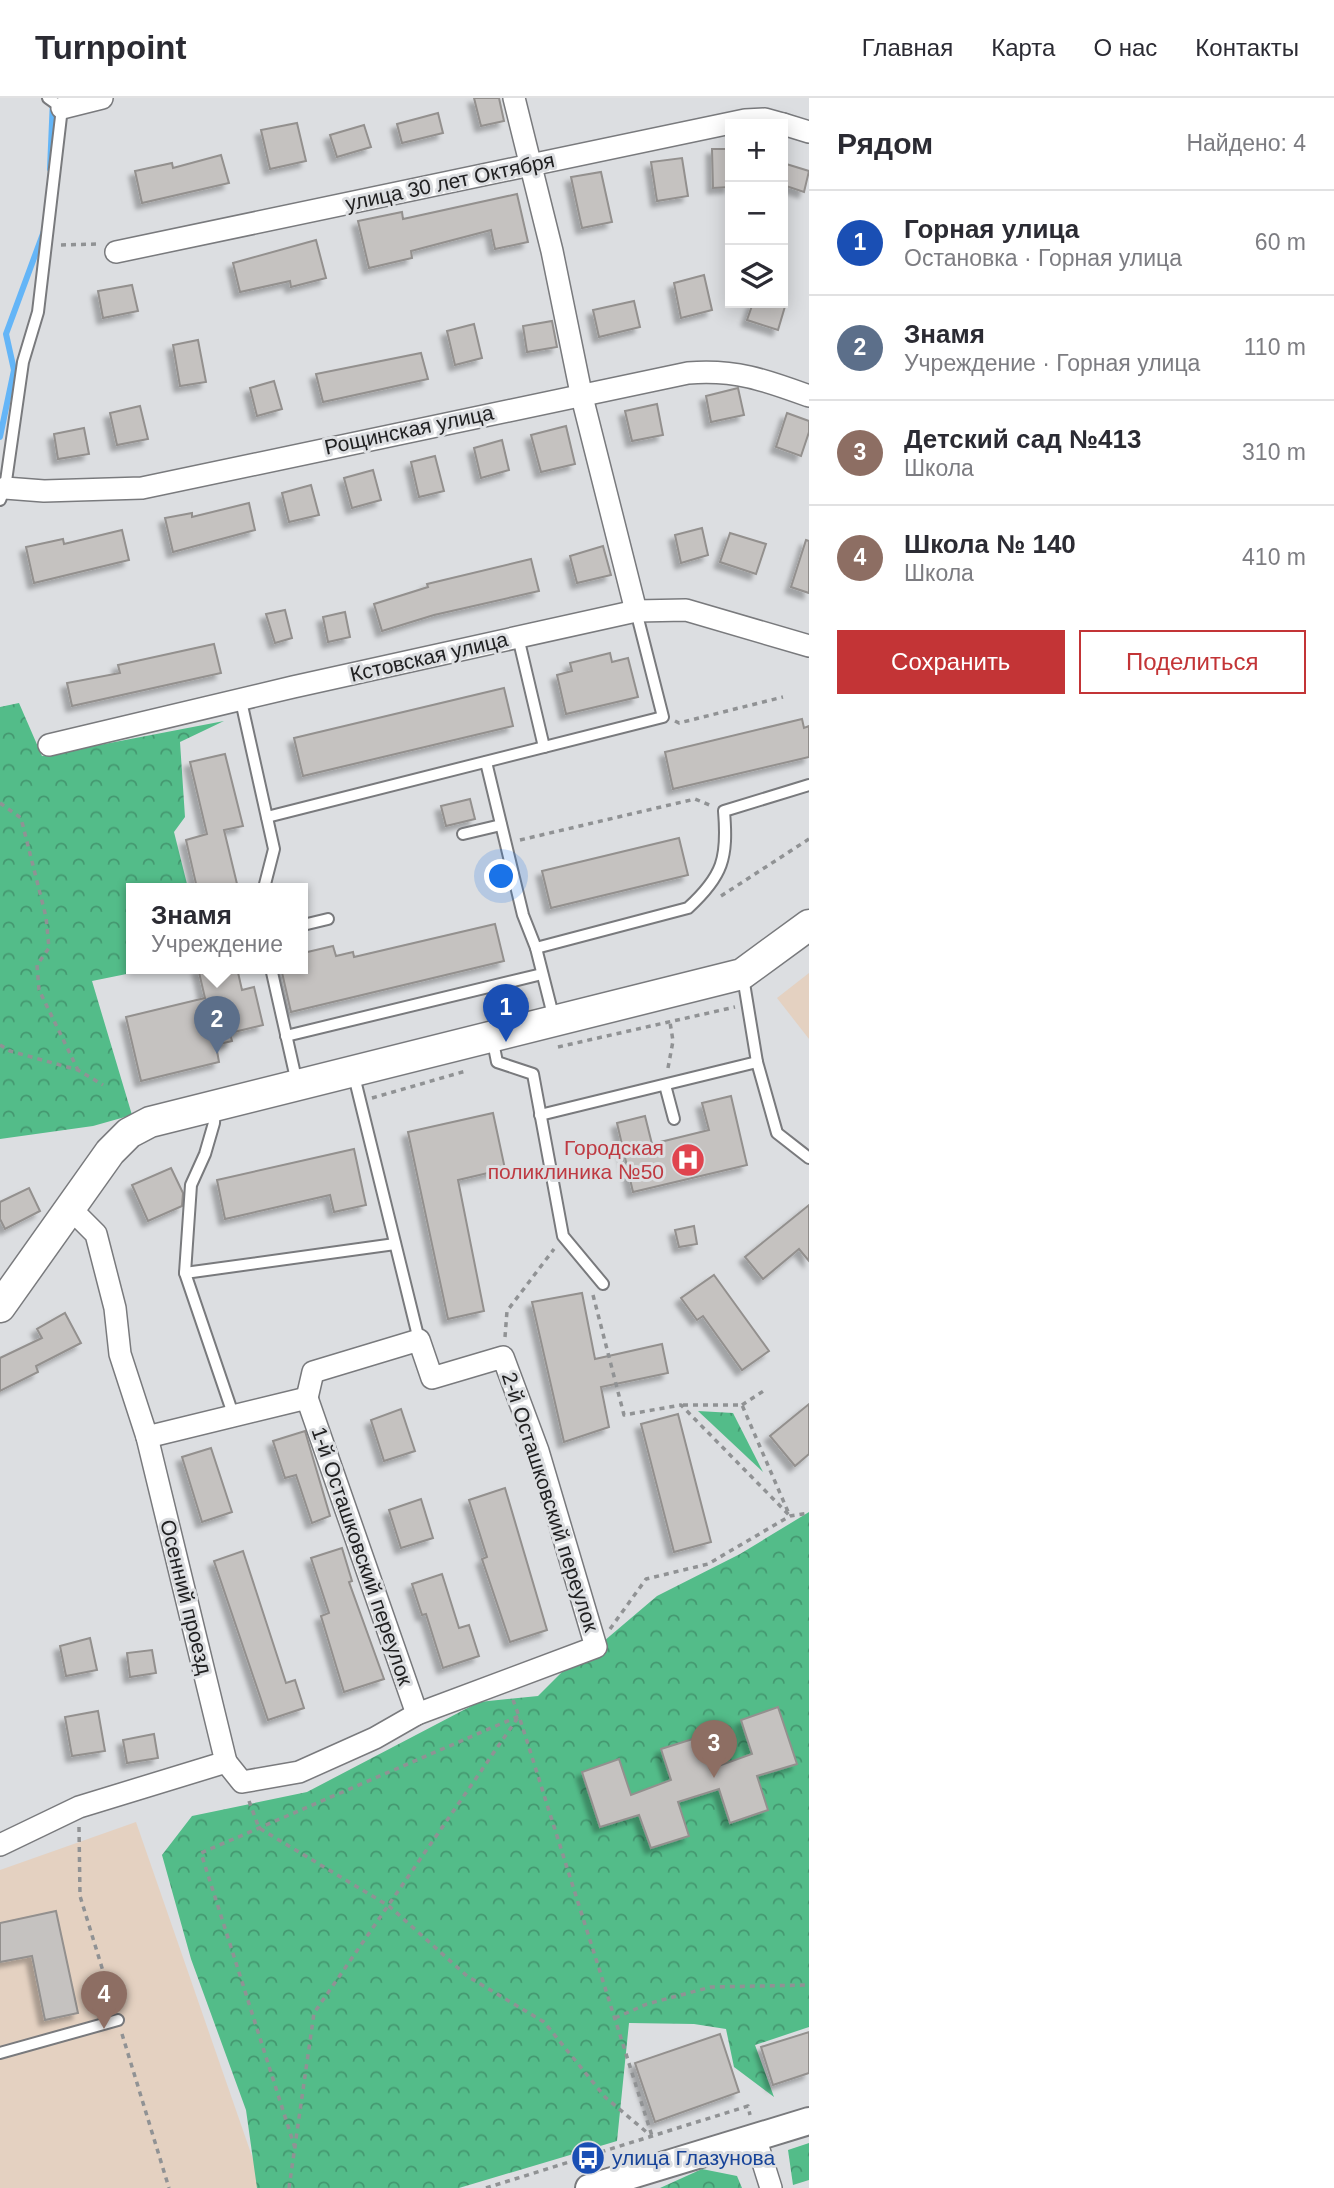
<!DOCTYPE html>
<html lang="ru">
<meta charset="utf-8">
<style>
:root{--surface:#fff;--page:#f7f7f7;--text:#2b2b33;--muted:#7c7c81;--line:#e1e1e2;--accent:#c33436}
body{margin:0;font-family:Arial,sans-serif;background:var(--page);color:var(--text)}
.controls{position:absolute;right:21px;top:21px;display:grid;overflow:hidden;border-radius:0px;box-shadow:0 4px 18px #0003}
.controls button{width:63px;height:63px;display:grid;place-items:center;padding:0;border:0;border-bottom:2px solid var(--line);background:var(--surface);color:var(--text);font:35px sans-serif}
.you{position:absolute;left:502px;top:779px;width:24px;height:24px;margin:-18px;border:5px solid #fff;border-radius:50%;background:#1a73e8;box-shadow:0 0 0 10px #1a73e833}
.badge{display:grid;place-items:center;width:46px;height:46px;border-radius:50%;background:var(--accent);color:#fff;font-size:23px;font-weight:700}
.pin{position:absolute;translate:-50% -58px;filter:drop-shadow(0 2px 4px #0008)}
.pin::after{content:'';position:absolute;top:37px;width:24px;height:21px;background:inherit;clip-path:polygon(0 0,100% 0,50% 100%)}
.popup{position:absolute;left:126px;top:785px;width:182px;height:91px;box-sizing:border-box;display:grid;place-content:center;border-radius:0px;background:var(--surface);filter:drop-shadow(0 2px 5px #0005);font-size:23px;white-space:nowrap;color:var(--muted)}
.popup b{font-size:26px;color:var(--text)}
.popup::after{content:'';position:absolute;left:50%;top:100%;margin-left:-14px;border:14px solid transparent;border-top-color:var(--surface)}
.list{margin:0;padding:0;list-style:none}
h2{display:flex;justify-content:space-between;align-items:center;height:91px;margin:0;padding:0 28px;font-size:30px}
h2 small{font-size:23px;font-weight:400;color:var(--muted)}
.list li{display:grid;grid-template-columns:46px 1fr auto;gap:21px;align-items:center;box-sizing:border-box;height:105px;padding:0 28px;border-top:2px solid var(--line)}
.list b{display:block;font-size:26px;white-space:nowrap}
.list p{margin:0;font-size:23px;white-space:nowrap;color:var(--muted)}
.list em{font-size:23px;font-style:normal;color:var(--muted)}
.actions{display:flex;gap:14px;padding:21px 28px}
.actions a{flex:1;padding:16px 0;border:2px solid var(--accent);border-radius:0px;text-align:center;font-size:24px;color:var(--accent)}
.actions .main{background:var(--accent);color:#fff}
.icon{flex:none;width:38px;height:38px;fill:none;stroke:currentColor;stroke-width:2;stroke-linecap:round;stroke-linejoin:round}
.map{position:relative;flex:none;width:809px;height:2090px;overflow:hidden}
header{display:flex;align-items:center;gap:42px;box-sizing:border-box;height:98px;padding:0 35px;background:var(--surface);border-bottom:2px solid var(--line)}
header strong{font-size:33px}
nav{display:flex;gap:38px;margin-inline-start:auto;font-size:24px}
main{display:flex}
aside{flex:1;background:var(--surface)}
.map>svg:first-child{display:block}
.education{fill:#e4d1c1}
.forest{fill:url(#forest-crowns)}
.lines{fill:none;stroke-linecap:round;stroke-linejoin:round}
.stream{stroke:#64b5f7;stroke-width:6}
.building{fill:#c5c2c0;stroke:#93908e;stroke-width:2;filter:url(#shadow)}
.service-casing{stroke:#797a7d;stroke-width:14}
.minor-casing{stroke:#797a7d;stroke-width:24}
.tertiary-casing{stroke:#797a7d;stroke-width:30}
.secondary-casing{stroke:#797a7d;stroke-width:33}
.path{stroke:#909294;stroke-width:3.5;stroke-dasharray:5 5;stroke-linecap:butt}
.service{stroke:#fff;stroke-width:10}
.minor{stroke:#fff;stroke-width:21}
.tertiary{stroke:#fff;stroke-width:26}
.secondary{stroke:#fff;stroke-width:30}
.labels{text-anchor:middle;stroke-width:6;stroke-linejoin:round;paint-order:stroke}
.street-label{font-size:21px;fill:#212122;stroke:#dcdee1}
.health-label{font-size:21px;fill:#be3a42;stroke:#dcdee1;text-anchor:end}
.transit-label{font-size:21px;fill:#164399;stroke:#dcdee1;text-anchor:start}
</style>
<header>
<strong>Turnpoint</strong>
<nav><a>Главная</a><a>Карта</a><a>О нас</a><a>Контакты</a></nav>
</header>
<main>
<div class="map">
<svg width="809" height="2090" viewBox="0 0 809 2090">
<defs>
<pattern id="forest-crowns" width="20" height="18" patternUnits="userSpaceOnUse" patternTransform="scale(1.75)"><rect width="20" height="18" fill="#53bc89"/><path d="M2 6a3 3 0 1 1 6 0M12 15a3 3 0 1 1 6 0" fill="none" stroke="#449870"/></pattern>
<filter id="shadow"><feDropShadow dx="-5.5" dy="5.5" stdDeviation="2" flood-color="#0004"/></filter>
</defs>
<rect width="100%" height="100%" fill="#dcdee1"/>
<g class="education">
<path d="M809,875V941L777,900Z"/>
<path d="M136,1724L263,2090H0V1772Z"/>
</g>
<g class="forest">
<path d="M19,605L42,658L224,623L180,644L185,719L174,734L188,790H131V870H156L92,883L132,1017L93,1028L0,1041V609Z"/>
<path d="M698,1313L733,1315L763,1374Z"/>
<path d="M809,1414V1929L755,1947L774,1999L734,1969L726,1931L694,1926L629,1925L617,2043L459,2090H257L246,2012L191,1861L162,1757L192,1718L307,1694L479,1604L538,1598L563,1573L584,1560L657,1498L740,1456Z"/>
<path d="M809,2045V2082L793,2087L788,2052Z"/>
<path d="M702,2071L737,2078L742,2090H660Z"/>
</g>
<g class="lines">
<g class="stream">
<path d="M50,71L53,1"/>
<path d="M0,339L14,272L6,236L44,133"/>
</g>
</g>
<g class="building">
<path d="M474,0H499L504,23L481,28Z"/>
<path d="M438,15L443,35L402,45L397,26Z"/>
<path d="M297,25L306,63L270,71L261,32Z"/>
<path d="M364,27L371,49L337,59L330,37Z"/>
<path d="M712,51H730V89L713,90Z"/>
<path d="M221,57L229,85L142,105L135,73L172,65L173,70Z"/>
<path d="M682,60L688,98L657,103L651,64Z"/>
<path d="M783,65L809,73L804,94L783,87Z"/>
<path d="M601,74L612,124L582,130L571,79Z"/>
<path d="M517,96L528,144L495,151L491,132L411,153L412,160L369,170L358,123L402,114L403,121Z"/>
<path d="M316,142L326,180L291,189L290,183L240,194L233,165Z"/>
<path d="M704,177L712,212L681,220L674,185Z"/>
<path d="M132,187L138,213L103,220L98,193Z"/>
<path d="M634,203L640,229L599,239L593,212Z"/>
<path d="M753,205H786L778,232L747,222Z"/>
<path d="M552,223L557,249L527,254L523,228Z"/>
<path d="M474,226L482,260L455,267L447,233Z"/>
<path d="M198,242L206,284L180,288L173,247Z"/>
<path d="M421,255L428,281L323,304L316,276Z"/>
<path d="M274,283L282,311L257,318L250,290Z"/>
<path d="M738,290L744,317L711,324L706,298Z"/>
<path d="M657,306L663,337L632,343L625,313Z"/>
<path d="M140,308L148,341L117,347L110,315Z"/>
<path d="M787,315L809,323V334L801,358L776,349Z"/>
<path d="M566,328L575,366L541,374L531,337Z"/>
<path d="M84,330L89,356L58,361L54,336Z"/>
<path d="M502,342L509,372L481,380L474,350Z"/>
<path d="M435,358L444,393L419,399L411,364Z"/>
<path d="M373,372L381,402L352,410L344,380Z"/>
<path d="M311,387L319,417L289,424L282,395Z"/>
<path d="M249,405L255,432L173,454L165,420L192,415V419Z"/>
<path d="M702,430L708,457L681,465L675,437Z"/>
<path d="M122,432L129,462L34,485L26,449L63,441L64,446Z"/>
<path d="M730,435L766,446L756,476L720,464Z"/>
<path d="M806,442L809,443V495L791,489Z"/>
<path d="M603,448L611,477L577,485L570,458Z"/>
<path d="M531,461L539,493L434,517L382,533L374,506L428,489L427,486Z"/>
<path d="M285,512L292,540L275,545L266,516Z"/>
<path d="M345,514L350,539L328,544L323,519Z"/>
<path d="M214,546L221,575L72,608L67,585L120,575L118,567Z"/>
<path d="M610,555L612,564L628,560L638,599L566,616L557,577L572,573L570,565Z"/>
<path d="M504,590L513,628L303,678L294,640Z"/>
<path d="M802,621L804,630L809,628V659L673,691L665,654Z"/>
<path d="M225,656L243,728L224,732L238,790H197L186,742L207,736L190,664Z"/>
<path d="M470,701L475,721L446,728L441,708Z"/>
<path d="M679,740L688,777L551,810L542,773Z"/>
<path d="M495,826L504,863L291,914L281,870H303V855L333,848L336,858L353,854L354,859Z"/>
<path d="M198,870H237L242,892L254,889L263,927L230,935L232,943L216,947L219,964L141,983L126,919L205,900Z"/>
<path d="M731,998L747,1067L633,1094L617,1025L645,1018L652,1046L709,1032L702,1005Z"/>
<path d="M493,1015L505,1071L458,1082L484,1213L448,1221L408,1034Z"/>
<path d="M354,1051L366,1107L334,1114L330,1097L225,1121L217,1082Z"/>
<path d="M171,1070L183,1095L182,1108L148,1123L132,1087Z"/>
<path d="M29,1090L40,1113L5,1131L0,1121V1104Z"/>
<path d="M809,1107V1163L799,1151L763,1181L745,1159Z"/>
<path d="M694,1128L697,1146L679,1149L675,1132Z"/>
<path d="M714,1177L769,1253L742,1272L703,1218L697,1222L681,1200Z"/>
<path d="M582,1195L595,1261L662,1246L668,1275L601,1289L609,1329L564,1344L532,1204Z"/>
<path d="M65,1215L81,1245L36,1268L38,1274L0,1293V1260L42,1240L37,1231Z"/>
<path d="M809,1306V1356L795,1368L770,1338Z"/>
<path d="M401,1311L415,1353L384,1363L371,1322Z"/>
<path d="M678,1316L711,1444L674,1454L641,1326Z"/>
<path d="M305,1333L330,1418L312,1425L296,1377L285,1380L273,1343Z"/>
<path d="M211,1350L232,1414L202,1424L182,1359Z"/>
<path d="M505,1390L547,1532L510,1544L482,1461L487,1459L469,1402Z"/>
<path d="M421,1401L433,1440L401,1450L389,1412Z"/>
<path d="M342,1450L352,1483L349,1484L384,1581L344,1594L321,1518L329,1515L311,1460Z"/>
<path d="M243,1453L286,1585L295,1582L304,1610L268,1622L214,1463Z"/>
<path d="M442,1476L459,1530L469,1527L479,1558L443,1570L426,1516L422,1517L412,1486Z"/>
<path d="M90,1540L97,1572L66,1578L60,1548Z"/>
<path d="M152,1552L156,1575L130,1579L127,1555Z"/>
<path d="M778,1609L797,1666L757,1678L768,1712L730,1725L719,1691L678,1704L689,1738L651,1750L639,1717L600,1729L582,1674L619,1661L631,1697L671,1682L661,1651L699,1639L710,1671L752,1656L741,1622Z"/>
<path d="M98,1613L105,1653L72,1658L65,1619Z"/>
<path d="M154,1636L158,1660L127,1665L123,1642Z"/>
<path d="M56,1813L78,1915L45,1922L32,1858L0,1864V1825Z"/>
<path d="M809,1934V1975L773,1987L761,1949Z"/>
<path d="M720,1936L739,1994L655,2024L635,1965Z"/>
</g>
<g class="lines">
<g class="service-casing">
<g id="service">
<path d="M0,402L5,390L23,264L38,214L62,10L48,0"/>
<path d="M518,539L544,649"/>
<path d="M241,603L274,751L264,790"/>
<path d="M486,664L523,817L536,850"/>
<path d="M267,719L663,619L636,513"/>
<path d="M463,736L501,727"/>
<path d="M303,827L328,821"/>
<path d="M271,870L297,985"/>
<path d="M743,879L757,964L777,1035L809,1060"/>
<path d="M554,921L536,850L688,810C723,778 728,760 724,713L809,687"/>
<path d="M286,938L542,876"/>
<path d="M492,939L497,964L533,976L563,1138L603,1186"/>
<path d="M353,974L419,1242"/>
<path d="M665,987L674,1021"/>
<path d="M215,1010L214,1025L205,1056L191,1087L185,1175L233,1316"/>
<path d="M540,1017L757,964"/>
<path d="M185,1175L395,1146"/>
<path d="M0,1955L118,1922"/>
</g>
</g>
<g class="minor-casing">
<g id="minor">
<path d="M514,0L552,153L581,295L636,513"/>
<path d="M62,10L102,0"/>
<path d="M783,26L809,34"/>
<path d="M116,154L745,22L765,21L783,26"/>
<path d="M5,390L44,393L142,390L688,275C735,271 765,282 809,298"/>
<path d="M49,647L293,589L636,513L686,512L809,548"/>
<path d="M307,1300L417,1616"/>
<path d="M147,1339L307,1300"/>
<path d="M226,1664L242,1684L299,1674L375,1640L417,1616L596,1549L538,1353L503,1259L432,1280L419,1242L313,1274L307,1300"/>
<path d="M0,1747L79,1709L226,1664L147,1339L120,1256L115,1210L96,1136L70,1110"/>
<path d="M755,2039L771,2090"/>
</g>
</g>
<g class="tertiary-casing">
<path id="tertiary" d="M589,2090L809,2023"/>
</g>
<g class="secondary-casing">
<path id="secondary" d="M0,1209L110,1054L129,1035L150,1024L742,876L809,827"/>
</g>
<g class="path">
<path d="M61,147L99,146"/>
<path d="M675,623L679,625L783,599"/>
<path d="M0,705L21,720L46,819L49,850L37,867L39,892L78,972"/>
<path d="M520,742L695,701L712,708"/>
<path d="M721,798L809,741"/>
<path d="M0,947L10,953L78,972L103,987"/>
<path d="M558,949L735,909"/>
<path d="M668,970L673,943L670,924"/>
<path d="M372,1000L466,973"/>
<path d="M593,1197L624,1317L681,1307L790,1418"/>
<path d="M505,1239L507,1213L554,1151"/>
<path d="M683,1307H742L789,1416"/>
<path d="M742,1307L765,1292"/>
<path d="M610,1531L646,1481L708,1466L790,1418L809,1415"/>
<path d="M249,1703L259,1730L389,1808L467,1878L544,1924L605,1999L650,2037"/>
<path d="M79,1729L80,1798L114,1909"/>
<path d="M615,1920L647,1906L711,1889L809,1887"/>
<path d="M122,1936L169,2090"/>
<path d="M295,2050L201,1755L519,1618L652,2038"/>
<path d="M289,2090L314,1915L519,1618L513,1602"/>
<path d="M486,2090L748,2008L750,2017"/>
</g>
<use href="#service" class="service"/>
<use href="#minor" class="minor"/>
<use href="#tertiary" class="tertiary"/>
<use href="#secondary" class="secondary"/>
</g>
<defs>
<g id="hospital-disc" transform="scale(1.75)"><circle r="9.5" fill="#e0444e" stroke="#dcdee1"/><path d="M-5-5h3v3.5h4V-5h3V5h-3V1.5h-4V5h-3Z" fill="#fff"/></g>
<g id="bus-disc" transform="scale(1.75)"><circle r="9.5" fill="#1a4fb4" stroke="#dcdee1"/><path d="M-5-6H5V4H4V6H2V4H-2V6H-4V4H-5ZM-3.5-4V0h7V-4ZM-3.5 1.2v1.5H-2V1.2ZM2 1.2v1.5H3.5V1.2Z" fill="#fff"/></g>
</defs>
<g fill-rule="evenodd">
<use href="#hospital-disc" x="688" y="1062"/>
<use href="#bus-disc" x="588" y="2060"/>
</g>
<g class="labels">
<g class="street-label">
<text transform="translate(450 84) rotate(-12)" y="7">улица 30 лет Октября</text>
<text transform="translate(409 332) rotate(-12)" y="7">Рощинская улица</text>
<text transform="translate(429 559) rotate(-13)" y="7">Кстовская улица</text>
<text transform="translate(550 1404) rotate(72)" y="7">2-й Осташковский переулок</text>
<text transform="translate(362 1458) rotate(71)" y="7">1-й Осташковский переулок</text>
<text transform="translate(186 1499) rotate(76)" y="7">Осенний проезд</text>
</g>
<g class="health-label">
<text x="664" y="1057">Городская<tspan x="664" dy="24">поликлиника №50</tspan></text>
</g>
<g class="transit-label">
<text x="612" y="2067">улица Глазунова</text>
</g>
</g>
</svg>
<div class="controls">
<button>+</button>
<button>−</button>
<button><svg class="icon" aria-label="layers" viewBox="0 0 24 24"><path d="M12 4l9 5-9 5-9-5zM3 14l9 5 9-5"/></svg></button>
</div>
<div class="you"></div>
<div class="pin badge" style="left:506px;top:944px;background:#1a4fb4">1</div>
<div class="pin badge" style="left:217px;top:956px;background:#5c6f8a">2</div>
<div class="popup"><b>Знамя</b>Учреждение</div>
<div class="pin badge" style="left:714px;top:1680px;background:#8d6e63">3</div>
<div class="pin badge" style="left:104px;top:1931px;background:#8d6e63">4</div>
</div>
<aside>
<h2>Рядом<small>Найдено: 4</small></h2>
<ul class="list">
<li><span class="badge" style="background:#1a4fb4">1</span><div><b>Горная улица</b><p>Остановка · Горная улица</p></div><em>60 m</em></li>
<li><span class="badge" style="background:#5c6f8a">2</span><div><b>Знамя</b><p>Учреждение · Горная улица</p></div><em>110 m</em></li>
<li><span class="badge" style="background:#8d6e63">3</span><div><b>Детский сад №413</b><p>Школа</p></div><em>310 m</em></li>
<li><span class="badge" style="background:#8d6e63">4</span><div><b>Школа № 140</b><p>Школа</p></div><em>410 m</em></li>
</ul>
<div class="actions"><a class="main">Сохранить</a><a>Поделиться</a></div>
</aside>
</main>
